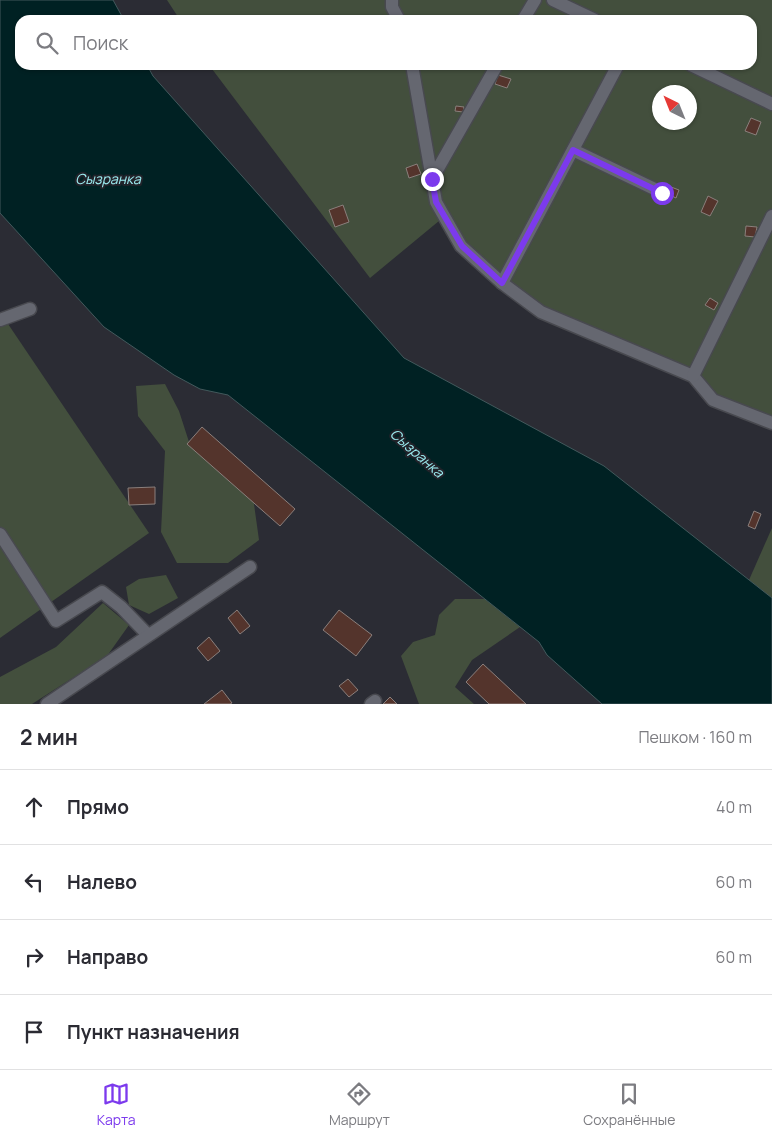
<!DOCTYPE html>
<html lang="ru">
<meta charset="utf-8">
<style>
:root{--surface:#fff;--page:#f2f2f3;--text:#2b2b33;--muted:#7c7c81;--line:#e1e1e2;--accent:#7c3aed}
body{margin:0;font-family:Manrope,sans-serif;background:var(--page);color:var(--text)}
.compass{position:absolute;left:652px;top:85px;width:45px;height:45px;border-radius:50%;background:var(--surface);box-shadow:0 1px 4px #0004;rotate:317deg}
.stop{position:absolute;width:15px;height:15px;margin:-11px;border:4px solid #7c3aed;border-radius:50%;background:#fff}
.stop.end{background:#7c3aed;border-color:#fff;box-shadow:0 1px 5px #0008}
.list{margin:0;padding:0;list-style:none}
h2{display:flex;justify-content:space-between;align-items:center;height:65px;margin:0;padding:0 20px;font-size:21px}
h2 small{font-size:16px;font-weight:400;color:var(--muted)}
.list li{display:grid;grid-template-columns:32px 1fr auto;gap:15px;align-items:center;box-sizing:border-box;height:75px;padding:0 20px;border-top:1px solid var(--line)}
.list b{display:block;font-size:19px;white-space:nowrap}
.list em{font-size:16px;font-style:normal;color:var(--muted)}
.icon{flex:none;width:28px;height:28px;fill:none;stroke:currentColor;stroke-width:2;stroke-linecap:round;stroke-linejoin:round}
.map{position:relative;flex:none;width:772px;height:704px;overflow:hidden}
.search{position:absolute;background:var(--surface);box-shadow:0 1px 4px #0004;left:15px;right:15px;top:15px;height:55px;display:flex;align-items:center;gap:12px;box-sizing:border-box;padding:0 18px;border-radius:15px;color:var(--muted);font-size:19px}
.sheet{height:365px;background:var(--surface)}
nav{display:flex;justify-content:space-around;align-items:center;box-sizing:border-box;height:70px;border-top:1px solid var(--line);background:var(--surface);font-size:14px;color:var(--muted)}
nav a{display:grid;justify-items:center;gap:2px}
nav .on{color:var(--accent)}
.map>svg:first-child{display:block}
.green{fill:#434f3d;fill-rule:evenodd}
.water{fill:#002123;stroke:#42595c}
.building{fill:#54342c;stroke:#8a7f7c}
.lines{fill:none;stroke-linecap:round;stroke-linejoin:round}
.minor-casing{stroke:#48494f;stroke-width:15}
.minor{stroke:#656770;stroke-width:12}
.route{stroke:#7c3aed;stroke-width:6}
.labels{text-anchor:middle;stroke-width:4;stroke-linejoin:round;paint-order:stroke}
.water-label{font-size:14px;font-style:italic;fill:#9cecf1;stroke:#21232a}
</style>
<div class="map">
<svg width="772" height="704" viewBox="0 0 772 704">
<rect width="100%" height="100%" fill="#2b2c34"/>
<g class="green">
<path d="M167,0H772V423L713,400L693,376L541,312L462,246L445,216L370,278L209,65H752V20H180ZM660,92H690V122H660Z"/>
<path d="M4,318L149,533L0,638V320Z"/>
<path d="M165,384L179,411L190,445L253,497L259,540L228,563H177L161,532L165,451L138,416L136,386Z"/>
<path d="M772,528V598L749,580Z"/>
<path d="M166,575L178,598L149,614L129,605L126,587L139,579Z"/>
<path d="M455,599H485L520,627L472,660L455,687L474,704H419L401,656L413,642L435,635L439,615Z"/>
<path d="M103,603L129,625L107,656L32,704H0V677L56,647Z"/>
</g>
<path class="water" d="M0,0H113L124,20H20V65H147L153,76L404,358L604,466L772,598V704H602L547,655L539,642L228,395L200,389L174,375L104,327L0,213Z"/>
<g class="building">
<path d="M498,75L511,79L507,88L495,84Z"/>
<path d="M456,106L464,107L463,112L455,111Z"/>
<path d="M751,118L761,122L756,135L745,131Z"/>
<path d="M417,164L421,174L409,178L406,168Z"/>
<path d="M671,187L679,190L676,198L668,194Z"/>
<path d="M708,196L718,201L710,216L701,212Z"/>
<path d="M343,205L349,222L335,227L329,210Z"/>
<path d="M746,226L757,227L755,237L745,236Z"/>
<path d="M710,298L718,303L714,310L705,305Z"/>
<path d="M202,427L295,509L280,526L187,444Z"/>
<path d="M155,487V504L129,505L128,488Z"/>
<path d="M754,511L761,514L755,529L748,526Z"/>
<path d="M237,610L250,626L240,634L228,618Z"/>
<path d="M339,610L372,635L356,656L323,630Z"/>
<path d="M209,637L220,651L208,661L197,648Z"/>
<path d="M483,664L526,704H489L466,682Z"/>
<path d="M348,679L358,690L349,697L339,686Z"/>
<path d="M222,690L232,703L230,704H204Z"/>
<path d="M390,697L397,704H383Z"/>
</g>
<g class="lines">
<g class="minor-casing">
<g id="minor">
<path d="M392,0V7L399,20"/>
<path d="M553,0L595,20"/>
<path d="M523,20L535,0"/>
<path d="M412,65L436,202L461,246L502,283L541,312L693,376L713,400L772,423"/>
<path d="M691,65L772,104"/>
<path d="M573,150L663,193"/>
<path d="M432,179L497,65"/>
<path d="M502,283L618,65"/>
<path d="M0,320L30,309"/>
<path d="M693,376L772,216"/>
<path d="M0,534L56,621L102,592L121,607L148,635"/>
<path d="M47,704L250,567"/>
<path d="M371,704L375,701"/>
</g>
</g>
<use href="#minor" class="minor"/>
</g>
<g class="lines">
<path class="route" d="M432,179L436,202L462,246L502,283L573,150L662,193"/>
</g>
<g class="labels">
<g class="water-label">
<text x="108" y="184">Сызранка</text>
<text transform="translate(417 453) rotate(41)" y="5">Сызранка</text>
</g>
</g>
</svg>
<svg class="compass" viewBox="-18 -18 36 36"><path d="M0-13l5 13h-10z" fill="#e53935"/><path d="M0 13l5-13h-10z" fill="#7c7c81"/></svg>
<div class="stop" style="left:662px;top:193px"></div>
<div class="stop end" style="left:432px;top:179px"></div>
<div class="search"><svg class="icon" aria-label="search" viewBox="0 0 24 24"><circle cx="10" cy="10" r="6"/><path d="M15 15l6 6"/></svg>Поиск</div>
</div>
<section class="sheet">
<h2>2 мин<small>Пешком · 160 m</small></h2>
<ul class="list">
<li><svg class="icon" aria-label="ahead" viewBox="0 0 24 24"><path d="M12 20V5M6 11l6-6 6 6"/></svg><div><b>Прямо</b></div><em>40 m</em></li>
<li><svg class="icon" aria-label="left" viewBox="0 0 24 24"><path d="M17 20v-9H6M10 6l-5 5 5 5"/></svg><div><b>Налево</b></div><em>60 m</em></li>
<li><svg class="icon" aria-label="right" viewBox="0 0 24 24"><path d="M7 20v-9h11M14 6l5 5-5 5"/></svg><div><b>Направо</b></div><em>60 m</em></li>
<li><svg class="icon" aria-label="arrive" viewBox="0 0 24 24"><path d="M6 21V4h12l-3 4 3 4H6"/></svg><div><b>Пункт назначения</b></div></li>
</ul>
</section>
<nav>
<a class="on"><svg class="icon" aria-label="map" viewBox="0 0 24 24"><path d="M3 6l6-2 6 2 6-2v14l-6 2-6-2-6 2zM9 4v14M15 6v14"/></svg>Карта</a>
<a><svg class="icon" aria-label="directions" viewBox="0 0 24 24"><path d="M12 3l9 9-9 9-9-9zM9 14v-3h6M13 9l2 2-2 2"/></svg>Маршрут</a>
<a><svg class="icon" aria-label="saved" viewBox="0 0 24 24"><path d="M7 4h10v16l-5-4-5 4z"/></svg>Сохранённые</a>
</nav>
